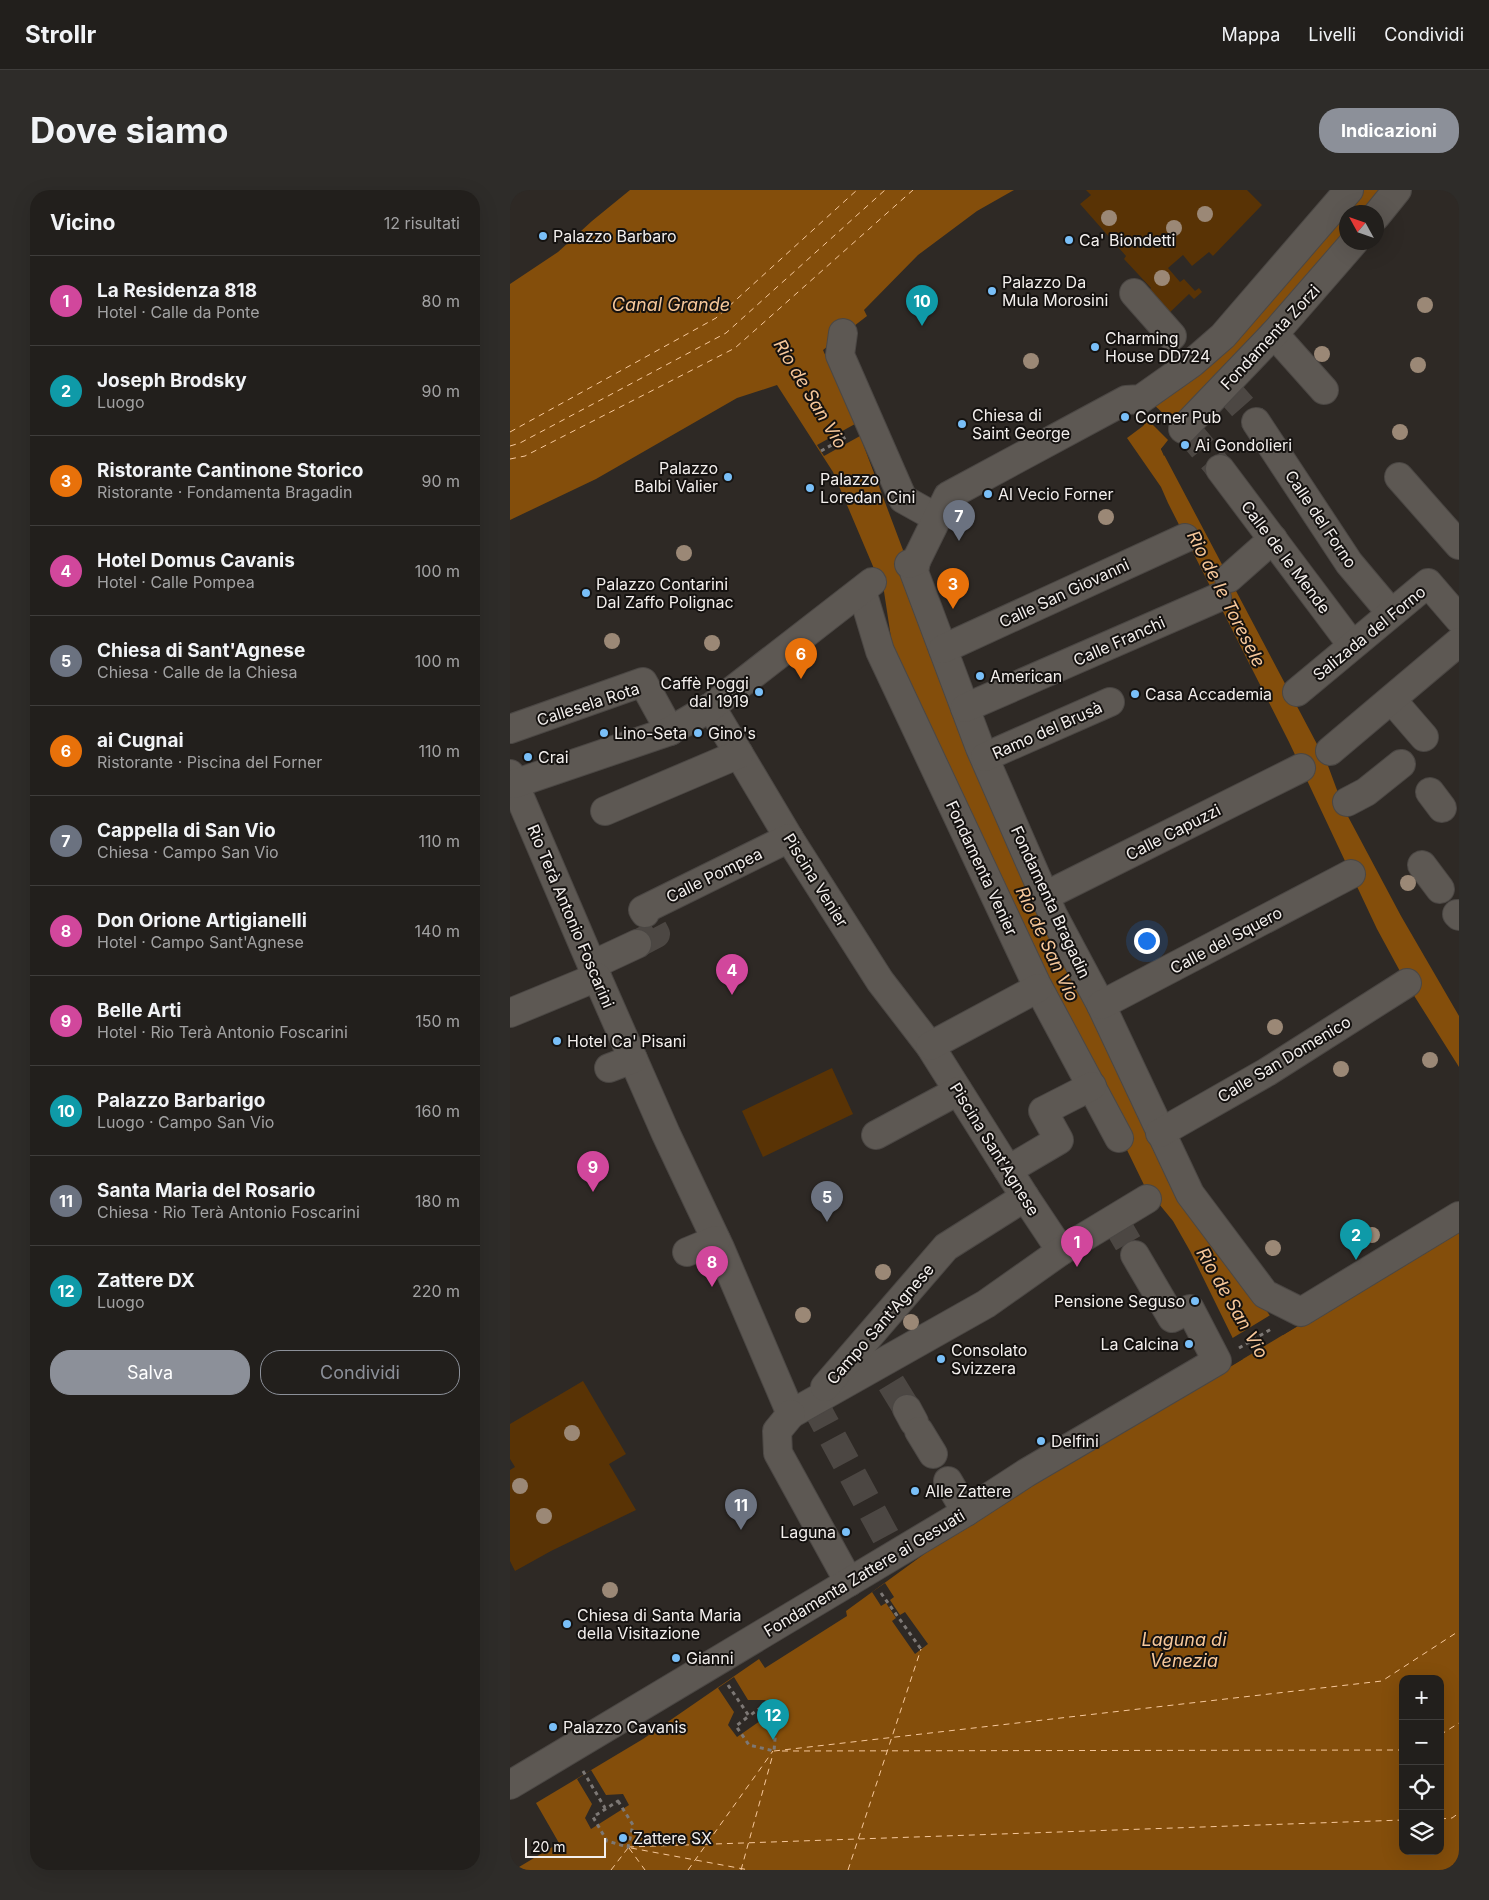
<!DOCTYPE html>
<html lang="it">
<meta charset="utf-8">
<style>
:root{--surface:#221f1c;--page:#2e2c29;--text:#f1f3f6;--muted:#a2a2a3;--line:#3f3d3b;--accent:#8c9099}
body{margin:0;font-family:Inter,sans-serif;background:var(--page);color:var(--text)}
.controls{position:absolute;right:15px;bottom:15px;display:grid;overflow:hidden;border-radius:10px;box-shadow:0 5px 20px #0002}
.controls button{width:45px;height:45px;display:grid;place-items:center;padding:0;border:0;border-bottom:1px solid var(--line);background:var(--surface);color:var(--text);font:25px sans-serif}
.compass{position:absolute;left:829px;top:15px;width:45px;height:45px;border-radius:50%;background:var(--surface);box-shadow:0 5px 20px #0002;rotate:310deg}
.scale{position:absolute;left:15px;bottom:12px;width:81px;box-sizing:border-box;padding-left:5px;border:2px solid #f3efed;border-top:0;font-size:14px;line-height:18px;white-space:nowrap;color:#f3efed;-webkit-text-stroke:4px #151210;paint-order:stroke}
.you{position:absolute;left:636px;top:750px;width:18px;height:18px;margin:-12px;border:4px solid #fff;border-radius:50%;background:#1a73e8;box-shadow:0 0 0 8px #1a73e833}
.badge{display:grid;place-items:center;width:32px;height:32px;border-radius:50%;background:var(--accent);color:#fff;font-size:16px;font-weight:700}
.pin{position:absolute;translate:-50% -41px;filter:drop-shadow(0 1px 2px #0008)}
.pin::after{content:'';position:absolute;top:26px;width:18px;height:15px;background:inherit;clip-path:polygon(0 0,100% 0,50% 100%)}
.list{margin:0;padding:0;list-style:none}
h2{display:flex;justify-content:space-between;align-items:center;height:65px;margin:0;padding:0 20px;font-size:21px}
h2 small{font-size:16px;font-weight:400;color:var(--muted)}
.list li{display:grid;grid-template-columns:32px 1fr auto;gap:15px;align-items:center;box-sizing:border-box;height:90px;padding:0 20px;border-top:1px solid var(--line)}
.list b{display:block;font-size:19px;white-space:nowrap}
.list p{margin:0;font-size:16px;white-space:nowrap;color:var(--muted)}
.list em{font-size:16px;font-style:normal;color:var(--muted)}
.actions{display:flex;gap:10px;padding:15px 20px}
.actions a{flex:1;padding:11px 0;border:1px solid var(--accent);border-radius:20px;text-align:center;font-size:18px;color:var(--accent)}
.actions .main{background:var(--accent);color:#fff}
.icon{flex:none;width:28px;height:28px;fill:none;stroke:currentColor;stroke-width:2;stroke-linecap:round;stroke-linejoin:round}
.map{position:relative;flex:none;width:949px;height:1680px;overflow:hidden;border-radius:20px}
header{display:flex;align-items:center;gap:30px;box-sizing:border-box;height:70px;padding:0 25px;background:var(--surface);border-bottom:1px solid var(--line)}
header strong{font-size:24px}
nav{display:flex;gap:28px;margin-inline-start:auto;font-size:18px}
.intro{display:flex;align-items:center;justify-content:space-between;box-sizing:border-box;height:120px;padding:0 30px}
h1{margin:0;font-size:35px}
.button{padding:12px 22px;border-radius:20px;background:var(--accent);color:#fff;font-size:18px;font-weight:700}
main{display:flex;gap:30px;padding:0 30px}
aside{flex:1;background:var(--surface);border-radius:20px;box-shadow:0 5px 20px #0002}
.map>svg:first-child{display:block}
.green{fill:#593305}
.water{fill:#844e0b;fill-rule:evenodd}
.pier{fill:#2e2925}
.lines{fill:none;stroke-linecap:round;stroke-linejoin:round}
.ferry{stroke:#f7c89b;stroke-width:1;stroke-dasharray:6 5;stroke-linecap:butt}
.street-tunnel{stroke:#4c4743;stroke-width:28;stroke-dasharray:28 14;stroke-linecap:butt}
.street-casing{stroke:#4b4744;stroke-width:30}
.path{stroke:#7d7875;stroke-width:3;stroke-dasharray:4 4;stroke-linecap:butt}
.street{stroke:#5d5853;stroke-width:28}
.tree{fill:#9b8876}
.poi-dot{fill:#79bff8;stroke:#151210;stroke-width:2}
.labels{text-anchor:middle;stroke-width:4;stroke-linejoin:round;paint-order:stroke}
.poi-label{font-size:16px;fill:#f3efed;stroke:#151210;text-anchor:start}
.street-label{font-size:16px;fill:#f3efed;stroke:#151210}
.water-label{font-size:18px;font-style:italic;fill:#f7c89b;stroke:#151210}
</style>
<header>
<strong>Strollr</strong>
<nav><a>Mappa</a><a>Livelli</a><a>Condividi</a></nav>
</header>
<div class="intro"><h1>Dove siamo</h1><a class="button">Indicazioni</a></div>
<main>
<aside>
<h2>Vicino<small>12 risultati</small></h2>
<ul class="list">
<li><span class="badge" style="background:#d1479c">1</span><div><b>La Residenza 818</b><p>Hotel · Calle da Ponte</p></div><em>80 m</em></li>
<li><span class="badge" style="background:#0f9aa8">2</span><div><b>Joseph Brodsky</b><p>Luogo</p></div><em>90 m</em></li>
<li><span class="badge" style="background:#e8710a">3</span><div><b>Ristorante Cantinone Storico</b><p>Ristorante · Fondamenta Bragadin</p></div><em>90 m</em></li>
<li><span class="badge" style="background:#d1479c">4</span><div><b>Hotel Domus Cavanis</b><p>Hotel · Calle Pompea</p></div><em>100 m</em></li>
<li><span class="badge" style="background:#6b7280">5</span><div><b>Chiesa di Sant'Agnese</b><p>Chiesa · Calle de la Chiesa</p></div><em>100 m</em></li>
<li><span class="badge" style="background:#e8710a">6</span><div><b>ai Cugnai</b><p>Ristorante · Piscina del Forner</p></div><em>110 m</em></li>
<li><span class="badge" style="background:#6b7280">7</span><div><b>Cappella di San Vio</b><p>Chiesa · Campo San Vio</p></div><em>110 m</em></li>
<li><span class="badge" style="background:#d1479c">8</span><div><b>Don Orione Artigianelli</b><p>Hotel · Campo Sant'Agnese</p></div><em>140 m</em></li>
<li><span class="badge" style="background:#d1479c">9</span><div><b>Belle Arti</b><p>Hotel · Rio Terà Antonio Foscarini</p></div><em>150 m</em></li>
<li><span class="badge" style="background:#0f9aa8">10</span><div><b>Palazzo Barbarigo</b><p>Luogo · Campo San Vio</p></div><em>160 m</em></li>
<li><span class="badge" style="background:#6b7280">11</span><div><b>Santa Maria del Rosario</b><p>Chiesa · Rio Terà Antonio Foscarini</p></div><em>180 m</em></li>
<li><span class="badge" style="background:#0f9aa8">12</span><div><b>Zattere DX</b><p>Luogo</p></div><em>220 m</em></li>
</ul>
<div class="actions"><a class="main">Salva</a><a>Condividi</a></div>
</aside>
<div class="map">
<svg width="949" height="1680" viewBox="0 0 949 1680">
<rect width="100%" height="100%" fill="#2e2925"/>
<g class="green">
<path d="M576,0H737L752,15L703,66L699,62L682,76L673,65L658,78L670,92L674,89L685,101L689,98L692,102L684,109L679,104L656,126L632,108L641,98L614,69L616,66L570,14L581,5Z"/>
<path d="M322,878L343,924L253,967L232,921Z"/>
<path d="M73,1191L116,1264L99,1274L126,1320L41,1361L5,1381L0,1371V1280L5,1277L0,1269V1234Z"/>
</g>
<g class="water">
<path d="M120,0H504L467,21L408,65L354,120L357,126L313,160L350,246L393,360L391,368L695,1030L773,1145L949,1038V1680H4L49,1653L26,1613L133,1549L249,1469L255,1478L337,1426L336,1421L439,1346L733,1169L680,1061L663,1031L635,997L387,487L373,395L365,381L323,282L267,195L227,208L86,289L0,330V94L48,62L82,31ZM893,1489H930V1661H893Z"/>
<path d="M850,0H878L860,22H836V49L762,140L651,259L817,573L834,619L891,726L949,826V877L898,796L867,739L779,552L658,313L651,297L617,248L633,236L644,214Z"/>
</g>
<g class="pier">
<path d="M642,213L671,240L654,259L656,264L654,266L651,259L658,250L637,229L633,236L632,234Z"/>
<path d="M345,234L350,246L314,266L307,255Z"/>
<path d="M762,1124L774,1142L795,1129L796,1131L713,1181L712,1179L730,1168L721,1149Z"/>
<path d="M375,1393L384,1407L380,1410L390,1425L395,1422L418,1454L405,1464L382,1431L386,1428L376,1413L371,1416L362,1402Z"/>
<path d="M224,1487L238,1510H255L263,1522L227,1547L218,1535L224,1522L208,1498Z"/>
<path d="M81,1580L96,1605L113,1604L119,1615L81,1639L75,1628L82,1614L67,1589Z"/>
</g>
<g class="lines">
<g class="ferry">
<path d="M0,242L206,128L347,0"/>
<path d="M0,256L10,253L216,143L375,0"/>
<path d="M0,269L15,266L225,158L403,0"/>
<path d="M930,1545L949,1533"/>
<path d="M264,1561L872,1491L949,1441"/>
<path d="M272,1561L893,1560"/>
<path d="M930,1629L942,1628L949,1623"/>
<path d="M118,1657L893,1630"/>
<path d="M119,1658L135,1680"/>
<path d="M121,1658L239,1680"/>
<path d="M101,1680L118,1658"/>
<path d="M178,1680L263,1561"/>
<path d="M231,1680L263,1564"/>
<path d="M338,1680L411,1459"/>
</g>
<g class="street-tunnel">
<path d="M714,196L746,232"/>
<path d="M675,237L710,279"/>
<path d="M127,754L146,744L135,723"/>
<path d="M604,1029L625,1065"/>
<path d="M381,1193L397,1219"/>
<path d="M303,1211L385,1364"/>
</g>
<g class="street-casing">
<g id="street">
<path d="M866,26L887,0"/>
<path d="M624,103L662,146"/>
<path d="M333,143L330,165L393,309L427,328"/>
<path d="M764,144L814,200"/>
<path d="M746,232L839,373L881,423"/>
<path d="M673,239L764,144L844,52"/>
<path d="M710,279L842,455"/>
<path d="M889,287L949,355"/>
<path d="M406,371L404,382L470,558L543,725L591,815L680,1004L755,1104L791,1122L949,1026"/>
<path d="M399,374L406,371L438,306L616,210L631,209L682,173L713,146L839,0"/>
<path d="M719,388L763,349"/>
<path d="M352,401L370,461L526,793L609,948"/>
<path d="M433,459L675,348"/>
<path d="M787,502L918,393L949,429"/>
<path d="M882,510L914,547"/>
<path d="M201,517L279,648L370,791L420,856L515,1007L551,1061"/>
<path d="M455,518L707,408"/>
<path d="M0,539L133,492L160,541"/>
<path d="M820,561L949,452"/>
<path d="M475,567L600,512"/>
<path d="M0,584L87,787L156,944L210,1058L281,1224L476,1114L551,1061L637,1009"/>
<path d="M4,594L160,541L201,517L362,392"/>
<path d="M920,602L932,618"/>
<path d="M837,612L856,602L891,574"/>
<path d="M95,621L229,564"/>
<path d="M912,675L930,699"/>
<path d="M535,706L791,578"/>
<path d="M135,723L133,720L279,648"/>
<path d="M947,724L949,726"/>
<path d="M82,775L127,754"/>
<path d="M591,815L841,684"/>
<path d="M0,823L87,787"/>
<path d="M420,856L528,798"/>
<path d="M99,878L123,869"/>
<path d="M650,943L757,882L897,793"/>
<path d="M366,945L448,901"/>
<path d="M498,980L549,950L533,921L582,896"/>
<path d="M177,1062L206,1050"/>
<path d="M315,1197L436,1057L515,1007"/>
<path d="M397,1219L404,1232"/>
<path d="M281,1224L267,1241L268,1263L339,1392"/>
<path d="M409,1241L423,1264"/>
<path d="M438,1291L456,1322"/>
<path d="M0,1595L456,1322L516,1283L707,1171L680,1119L662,1128L625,1065"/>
</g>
</g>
<g class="path">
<path d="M311,261L336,247"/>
<path d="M729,1158L763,1138"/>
<path d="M371,1403L411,1459"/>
<path d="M218,1495L239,1526L226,1536L239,1555L264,1561L266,1537L252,1517L239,1526"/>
<path d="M73,1581L95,1618"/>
<path d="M108,1611L123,1635L118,1657L97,1651L83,1627Z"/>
</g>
<use href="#street" class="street"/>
</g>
<g class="tree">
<circle cx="695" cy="24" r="8"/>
<circle cx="599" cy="28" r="8"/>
<circle cx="664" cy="38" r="8"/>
<circle cx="652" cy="88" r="8"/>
<circle cx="915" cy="115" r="8"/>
<circle cx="812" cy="164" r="8"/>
<circle cx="521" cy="171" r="8"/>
<circle cx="908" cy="175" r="8"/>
<circle cx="890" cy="242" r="8"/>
<circle cx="596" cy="327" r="8"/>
<circle cx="174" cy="363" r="8"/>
<circle cx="102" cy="451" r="8"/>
<circle cx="202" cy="453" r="8"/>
<circle cx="898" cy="693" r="8"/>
<circle cx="765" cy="837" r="8"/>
<circle cx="920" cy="870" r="8"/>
<circle cx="831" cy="879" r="8"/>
<circle cx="862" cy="1045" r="8"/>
<circle cx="763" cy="1058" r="8"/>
<circle cx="373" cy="1082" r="8"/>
<circle cx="293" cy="1125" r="8"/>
<circle cx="401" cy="1132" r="8"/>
<circle cx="62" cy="1243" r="8"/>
<circle cx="10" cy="1296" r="8"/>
<circle cx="34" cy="1326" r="8"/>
<circle cx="100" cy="1400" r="8"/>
</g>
<g class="poi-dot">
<circle cx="33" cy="46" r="5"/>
<circle cx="559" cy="50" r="5"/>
<circle cx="482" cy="101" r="5"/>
<circle cx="585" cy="157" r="5"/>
<circle cx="615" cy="227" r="5"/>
<circle cx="452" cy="234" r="5"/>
<circle cx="675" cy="255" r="5"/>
<circle cx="218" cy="287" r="5"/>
<circle cx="300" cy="298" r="5"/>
<circle cx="478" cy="304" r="5"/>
<circle cx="76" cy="403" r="5"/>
<circle cx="470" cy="486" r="5"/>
<circle cx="249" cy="502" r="5"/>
<circle cx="625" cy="504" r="5"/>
<circle cx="94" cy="543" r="5"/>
<circle cx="188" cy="543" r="5"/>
<circle cx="18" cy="567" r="5"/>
<circle cx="47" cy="851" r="5"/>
<circle cx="685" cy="1111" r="5"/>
<circle cx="679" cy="1154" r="5"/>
<circle cx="431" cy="1169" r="5"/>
<circle cx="531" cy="1251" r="5"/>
<circle cx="405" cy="1301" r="5"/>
<circle cx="336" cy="1342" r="5"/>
<circle cx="57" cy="1434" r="5"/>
<circle cx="166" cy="1468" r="5"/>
<circle cx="43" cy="1537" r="5"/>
<circle cx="113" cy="1648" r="5"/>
</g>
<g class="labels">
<g class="poi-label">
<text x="43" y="52">Palazzo Barbaro</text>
<text x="569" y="56">Ca' Biondetti</text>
<text x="492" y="98">Palazzo Da<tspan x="492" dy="18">Mula Morosini</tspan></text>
<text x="595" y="154">Charming<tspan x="595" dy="18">House DD724</tspan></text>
<text x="462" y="231">Chiesa di<tspan x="462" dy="18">Saint George</tspan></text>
<text x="625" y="233">Corner Pub</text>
<text x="685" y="261">Ai Gondolieri</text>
<text x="208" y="284" text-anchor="end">Palazzo<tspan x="208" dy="18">Balbi Valier</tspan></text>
<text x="310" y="295">Palazzo<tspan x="310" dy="18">Loredan Cini</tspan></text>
<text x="488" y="310">Al Vecio Forner</text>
<text x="86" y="400">Palazzo Contarini<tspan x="86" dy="18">Dal Zaffo Polignac</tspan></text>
<text x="480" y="492">American</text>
<text x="239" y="499" text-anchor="end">Caffè Poggi<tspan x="239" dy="18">dal 1919</tspan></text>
<text x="635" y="510">Casa Accademia</text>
<text x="104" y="549">Lino-Seta</text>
<text x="198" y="549">Gino's</text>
<text x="28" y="573">Crai</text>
<text x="57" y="857">Hotel Ca' Pisani</text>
<text x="675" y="1117" text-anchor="end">Pensione Seguso</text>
<text x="669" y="1160" text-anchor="end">La Calcina</text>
<text x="441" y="1166">Consolato<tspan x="441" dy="18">Svizzera</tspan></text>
<text x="541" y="1257">Delfini</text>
<text x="415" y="1307">Alle Zattere</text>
<text x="326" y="1348" text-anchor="end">Laguna</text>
<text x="67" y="1431">Chiesa di Santa Maria<tspan x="67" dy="18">della Visitazione</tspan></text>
<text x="176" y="1474">Gianni</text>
<text x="53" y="1543">Palazzo Cavanis</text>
<text x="123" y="1654">Zattere SX</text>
</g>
<g class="street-label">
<text transform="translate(760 147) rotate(-47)" y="6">Fondamenta Zorzi</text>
<text transform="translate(811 329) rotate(56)" y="6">Calle del Forno</text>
<text transform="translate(776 367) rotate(53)" y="6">Calle de le Mende</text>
<text transform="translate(554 403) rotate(-25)" y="6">Calle San Giovanni</text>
<text transform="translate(859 443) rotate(-39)" y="6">Salizada del Forno</text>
<text transform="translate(609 451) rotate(-24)" y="6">Calle Franchi</text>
<text transform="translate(78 514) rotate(-18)" y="6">Callesela Rota</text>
<text transform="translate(537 540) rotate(-24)" y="6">Ramo del Brusà</text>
<text transform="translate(663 642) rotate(-27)" y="6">Calle Capuzzi</text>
<text transform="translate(472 678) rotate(65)" y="6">Fondamenta Venier</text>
<text transform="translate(204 685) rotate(-26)" y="6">Calle Pompea</text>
<text transform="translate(306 690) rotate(58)" y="6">Piscina Venier</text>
<text transform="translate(541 712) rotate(65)" y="6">Fondamenta Bragadin</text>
<text transform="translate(61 726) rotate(67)" y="6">Rio Terà Antonio Foscarini</text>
<text transform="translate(716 750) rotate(-28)" y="6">Calle del Squero</text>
<text transform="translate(774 869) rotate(-31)" y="6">Calle San Domenico</text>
<text transform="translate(485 959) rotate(58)" y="6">Piscina Sant'Agnese</text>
<text transform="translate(370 1134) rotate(-49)" y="6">Campo Sant'Agnese</text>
<text transform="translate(354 1383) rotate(-31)" y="6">Fondamenta Zattere ai Gesuati</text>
</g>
<g class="water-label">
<text x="161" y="121">Canal Grande</text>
<text transform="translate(300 204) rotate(59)" y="6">Rio de San Vio</text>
<text transform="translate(716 409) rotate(63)" y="6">Rio de le Toresele</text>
<text transform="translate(537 754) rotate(65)" y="6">Rio de San Vio</text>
<text transform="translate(722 1113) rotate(60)" y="6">Rio de San Vio</text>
<text x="674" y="1456">Laguna di<tspan x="674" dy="21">Venezia</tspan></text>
</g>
</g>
</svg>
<div class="controls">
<button>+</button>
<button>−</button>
<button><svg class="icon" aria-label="locate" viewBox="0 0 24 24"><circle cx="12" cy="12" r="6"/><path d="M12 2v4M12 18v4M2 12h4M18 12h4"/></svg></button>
<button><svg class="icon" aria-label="layers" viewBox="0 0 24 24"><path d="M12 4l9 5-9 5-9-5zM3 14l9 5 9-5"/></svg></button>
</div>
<svg class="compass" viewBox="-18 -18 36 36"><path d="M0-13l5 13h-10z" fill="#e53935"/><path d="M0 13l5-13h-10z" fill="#a2a2a3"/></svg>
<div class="scale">20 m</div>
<div class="you"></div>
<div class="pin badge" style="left:567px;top:1077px;background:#d1479c">1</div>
<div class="pin badge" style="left:846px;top:1070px;background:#0f9aa8">2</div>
<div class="pin badge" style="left:443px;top:419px;background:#e8710a">3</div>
<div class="pin badge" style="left:222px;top:805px;background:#d1479c">4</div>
<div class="pin badge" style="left:317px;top:1032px;background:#6b7280">5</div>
<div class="pin badge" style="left:291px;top:489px;background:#e8710a">6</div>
<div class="pin badge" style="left:449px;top:351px;background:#6b7280">7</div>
<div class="pin badge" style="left:202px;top:1097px;background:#d1479c">8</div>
<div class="pin badge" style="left:83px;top:1002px;background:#d1479c">9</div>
<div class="pin badge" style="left:412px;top:136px;background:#0f9aa8">10</div>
<div class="pin badge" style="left:231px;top:1340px;background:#6b7280">11</div>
<div class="pin badge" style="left:263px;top:1550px;background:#0f9aa8">12</div>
</div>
</main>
